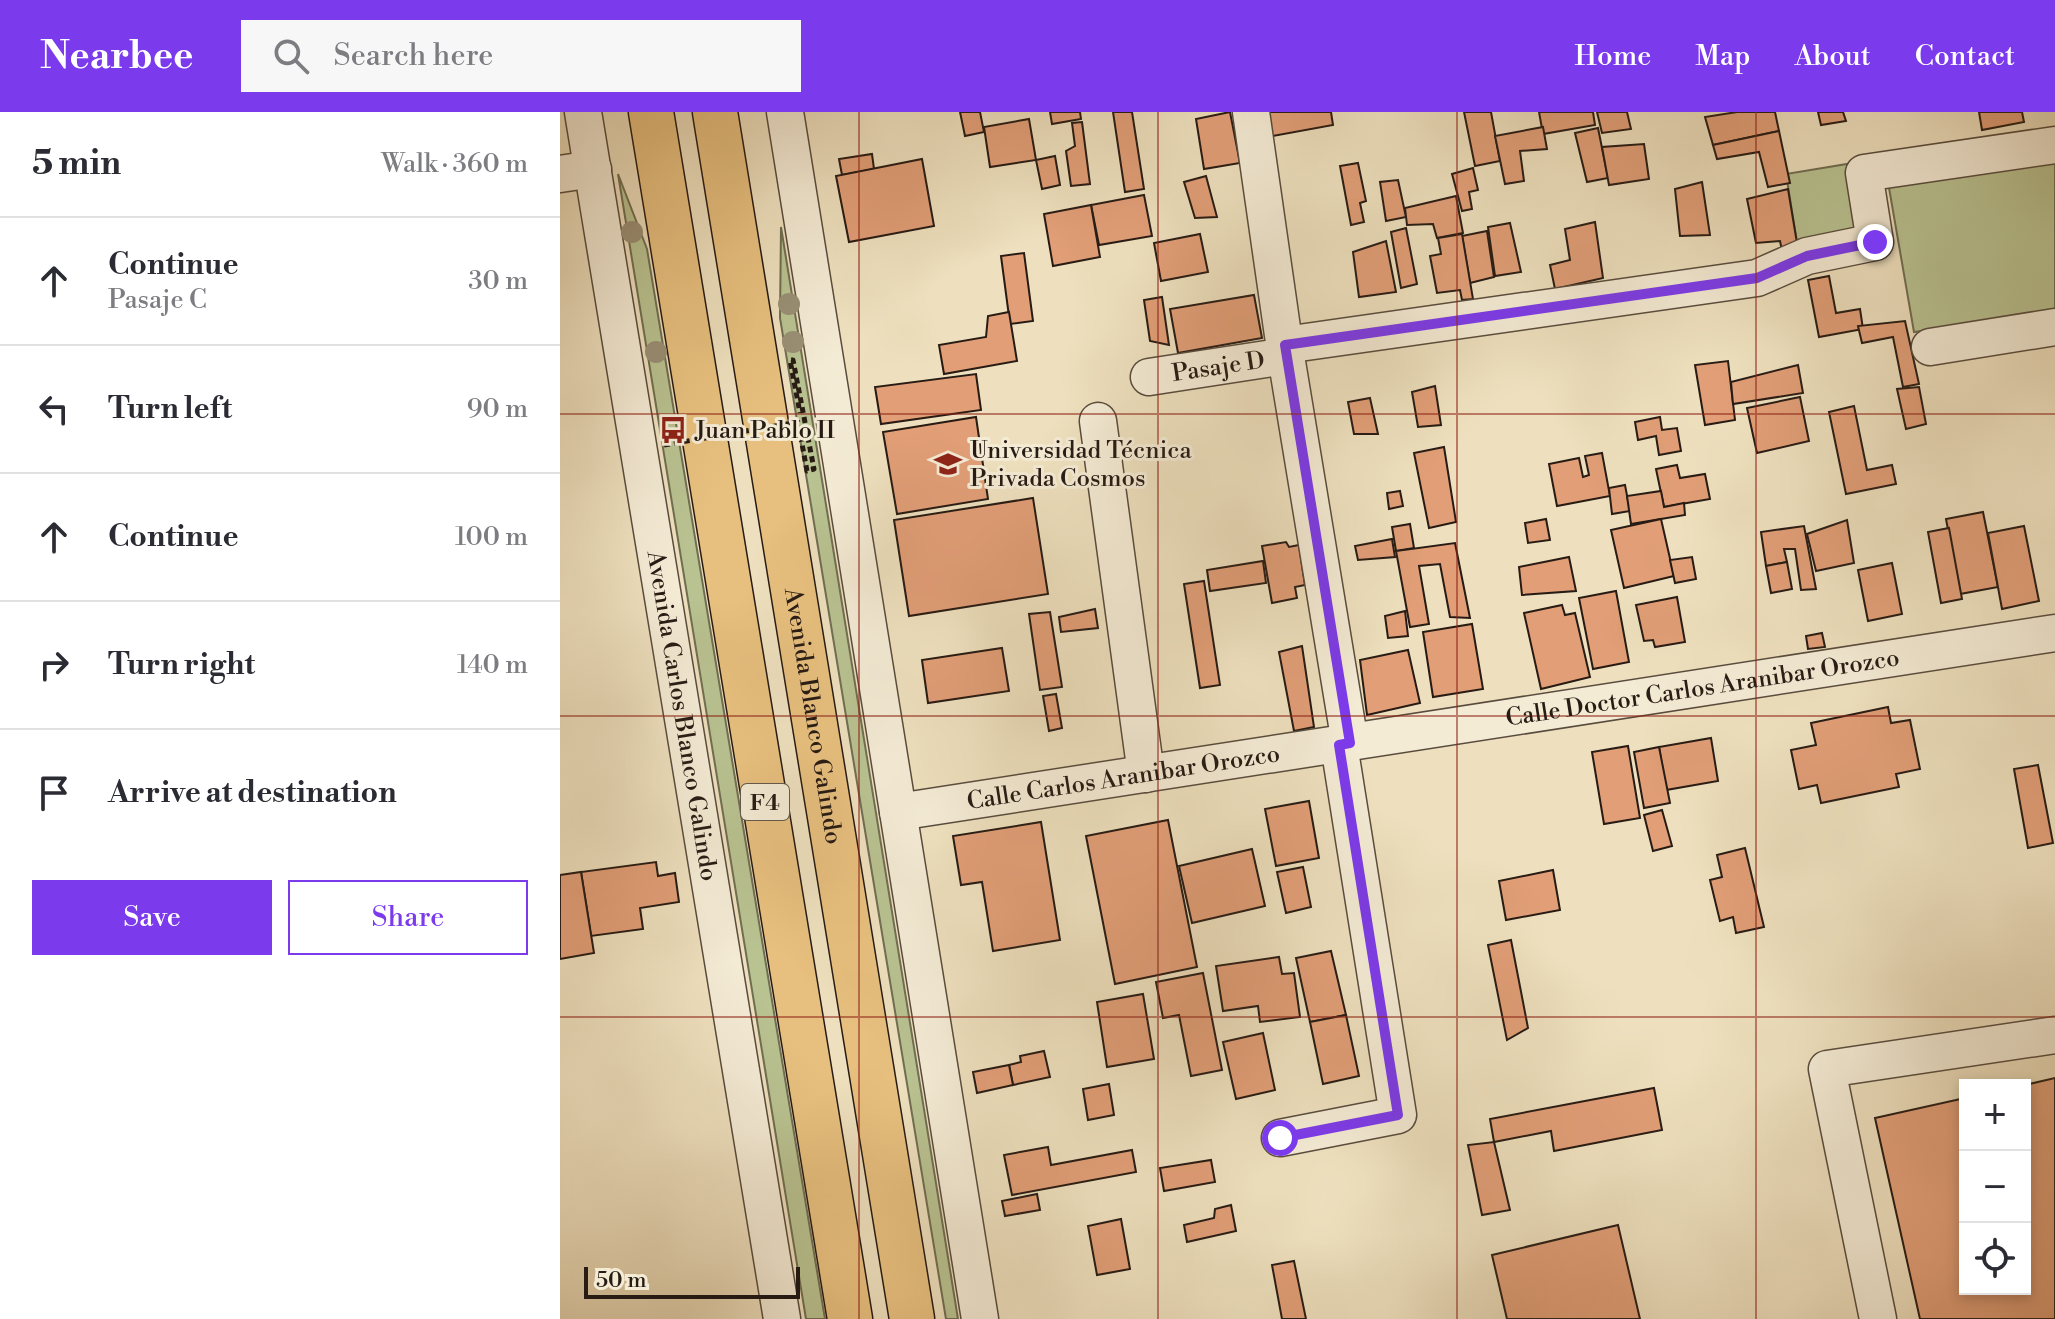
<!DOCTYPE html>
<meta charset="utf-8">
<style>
:root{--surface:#fff;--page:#f7f7f7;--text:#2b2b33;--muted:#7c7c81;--line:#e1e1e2;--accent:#7c3aed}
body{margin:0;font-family:"Libre Bodoni",serif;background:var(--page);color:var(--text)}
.controls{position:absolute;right:24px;bottom:24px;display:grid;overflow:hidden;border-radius:0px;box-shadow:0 4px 12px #0003}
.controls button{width:72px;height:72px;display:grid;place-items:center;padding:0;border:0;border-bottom:2px solid var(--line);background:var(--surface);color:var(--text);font:40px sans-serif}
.scale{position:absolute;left:24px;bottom:20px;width:216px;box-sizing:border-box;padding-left:8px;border:4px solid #271b14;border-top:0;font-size:22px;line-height:28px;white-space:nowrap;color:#271b14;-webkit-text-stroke:6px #f4ebd5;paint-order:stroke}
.stop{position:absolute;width:24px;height:24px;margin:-18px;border:6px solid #7c3aed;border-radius:50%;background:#fff}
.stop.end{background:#7c3aed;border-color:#fff;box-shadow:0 2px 8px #0008}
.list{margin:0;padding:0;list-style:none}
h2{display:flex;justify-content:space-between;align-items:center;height:104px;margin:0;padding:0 32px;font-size:34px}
h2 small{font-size:26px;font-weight:400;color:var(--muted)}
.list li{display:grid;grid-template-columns:52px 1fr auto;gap:24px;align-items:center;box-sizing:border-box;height:128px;padding:0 32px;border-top:2px solid var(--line)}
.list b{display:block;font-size:30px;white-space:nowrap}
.list p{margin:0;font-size:26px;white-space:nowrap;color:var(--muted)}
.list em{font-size:26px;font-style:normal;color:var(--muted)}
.actions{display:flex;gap:16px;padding:24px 32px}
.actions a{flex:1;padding:18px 0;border:2px solid var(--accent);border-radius:0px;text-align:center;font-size:28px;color:var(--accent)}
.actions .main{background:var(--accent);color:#fff}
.icon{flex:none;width:44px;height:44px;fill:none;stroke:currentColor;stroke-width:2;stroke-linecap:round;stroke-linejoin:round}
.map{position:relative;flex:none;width:1495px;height:1207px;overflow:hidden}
header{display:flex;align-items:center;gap:48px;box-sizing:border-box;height:112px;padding:0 40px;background:var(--accent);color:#fff}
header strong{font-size:38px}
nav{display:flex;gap:44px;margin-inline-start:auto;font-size:28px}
.search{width:560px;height:72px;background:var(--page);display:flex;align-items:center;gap:20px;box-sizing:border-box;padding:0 28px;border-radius:0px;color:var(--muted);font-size:30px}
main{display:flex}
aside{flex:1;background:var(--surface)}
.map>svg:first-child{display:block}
.green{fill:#b9c291;stroke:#706e52;stroke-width:2}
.building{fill:#e19e77;stroke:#271b14;stroke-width:2}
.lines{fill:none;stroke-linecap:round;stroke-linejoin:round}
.minor-casing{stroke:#594c3e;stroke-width:39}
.highway-casing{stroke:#271b14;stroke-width:47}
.minor{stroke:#f4ebd5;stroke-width:36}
.highway{stroke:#e7c07f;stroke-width:44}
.path-bridge{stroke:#271b14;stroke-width:5;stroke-dasharray:6 4;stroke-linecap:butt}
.tree{fill:#998f75}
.route{stroke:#7c3aed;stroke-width:10}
.grid{fill:none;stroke:#8f2418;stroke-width:2;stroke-opacity:0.55}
.labels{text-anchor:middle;stroke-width:6;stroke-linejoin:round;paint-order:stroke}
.shield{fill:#f4ebd5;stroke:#64594e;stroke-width:2}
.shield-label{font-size:22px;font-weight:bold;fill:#271b14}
.street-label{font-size:24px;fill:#271b14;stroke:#f4ebd5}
.poi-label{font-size:24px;fill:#271b14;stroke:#f4ebd5;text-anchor:start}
</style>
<header>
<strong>Nearbee</strong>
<div class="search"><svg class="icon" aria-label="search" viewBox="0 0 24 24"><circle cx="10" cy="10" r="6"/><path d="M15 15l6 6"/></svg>Search here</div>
<nav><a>Home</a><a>Map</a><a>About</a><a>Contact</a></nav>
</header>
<main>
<aside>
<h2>5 min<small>Walk · 360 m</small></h2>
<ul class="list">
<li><svg class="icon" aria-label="ahead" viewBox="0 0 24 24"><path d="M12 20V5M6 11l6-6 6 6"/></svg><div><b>Continue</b><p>Pasaje C</p></div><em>30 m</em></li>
<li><svg class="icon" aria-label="left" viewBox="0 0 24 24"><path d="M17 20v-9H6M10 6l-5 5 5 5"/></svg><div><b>Turn left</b></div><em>90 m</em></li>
<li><svg class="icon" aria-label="ahead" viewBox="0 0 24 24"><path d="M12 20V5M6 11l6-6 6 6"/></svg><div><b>Continue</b></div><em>100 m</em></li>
<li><svg class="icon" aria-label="right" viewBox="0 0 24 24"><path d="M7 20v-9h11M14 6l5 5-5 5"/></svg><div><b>Turn right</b></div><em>140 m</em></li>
<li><svg class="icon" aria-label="arrive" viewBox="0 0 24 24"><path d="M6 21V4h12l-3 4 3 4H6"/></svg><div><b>Arrive at destination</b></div></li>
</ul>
<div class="actions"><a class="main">Save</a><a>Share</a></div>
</aside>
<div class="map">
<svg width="1495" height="1207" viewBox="0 0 1495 1207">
<rect width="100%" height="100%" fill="#eee0be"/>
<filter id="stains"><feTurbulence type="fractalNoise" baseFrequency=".0025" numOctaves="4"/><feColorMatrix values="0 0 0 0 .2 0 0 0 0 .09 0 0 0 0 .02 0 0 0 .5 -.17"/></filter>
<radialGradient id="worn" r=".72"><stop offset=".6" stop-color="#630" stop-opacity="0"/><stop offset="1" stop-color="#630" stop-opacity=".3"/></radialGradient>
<g class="green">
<path d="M1495,46V200L1354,220L1328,70Z"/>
<path d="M1293,51L1298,116L1238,137L1226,62Z"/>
<path d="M58,62L87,137L265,1207H246Z"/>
<path d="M221,115L398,1207H386L220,206Z"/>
</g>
<g class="building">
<path d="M400,0H420L424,20L405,24Z"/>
<path d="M490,0H520L521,7L492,12Z"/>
<path d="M553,0H572L584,77L565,80Z"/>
<path d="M670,0L680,51L644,57L636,7Z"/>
<path d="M702,0H771L773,13L707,25Z"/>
<path d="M904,0H931L940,49L915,54Z"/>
<path d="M979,0H1033L1035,13L983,22Z"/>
<path d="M1037,0H1067L1071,17L1042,21Z"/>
<path d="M1177,0H1215L1219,19L1153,33L1145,5Z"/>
<path d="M1258,0H1283L1286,9L1261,13Z"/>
<path d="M1419,0H1462L1464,10L1422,18Z"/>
<path d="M469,7L476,48L430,55L424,15Z"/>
<path d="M522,10L530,72L511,74L506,39L515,34L512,11Z"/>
<path d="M983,15L987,37L960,39L964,69L945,72L935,24Z"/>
<path d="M1038,16L1048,66L1027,70L1015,21Z"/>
<path d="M1219,19L1230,71L1208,75L1199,40L1157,47L1153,33Z"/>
<path d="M1084,32L1089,67L1049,73L1042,35Z"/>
<path d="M312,42L314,57L282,63L279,47Z"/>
<path d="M495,44L500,73L482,77L476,48Z"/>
<path d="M362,47L374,114L289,130L276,64Z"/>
<path d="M798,51L806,89L800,91L804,110L791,113L780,54Z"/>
<path d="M913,56L918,78L909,80L912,97L902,99L892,62Z"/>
<path d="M646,64L657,105L635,106L624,70Z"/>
<path d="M838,68L846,105L826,109L820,70Z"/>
<path d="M1142,70L1150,123L1120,124L1115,77Z"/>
<path d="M1228,77L1238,137L1222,139L1220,129L1196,131L1187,87Z"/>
<path d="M584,83L592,124L539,133L531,93Z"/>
<path d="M896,84L903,121L877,126L873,112L847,113L845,96Z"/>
<path d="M531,93L540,145L493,154L484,102Z"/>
<path d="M1035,110L1043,166L995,177L990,153L1010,148L1005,117Z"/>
<path d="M950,111L961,160L935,164L928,115Z"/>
<path d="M846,116L857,172L841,176L831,120Z"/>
<path d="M927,119L934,165L910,171L902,124Z"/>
<path d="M640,122L648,160L601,169L594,131Z"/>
<path d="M902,122L913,187L902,188L900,178L877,181L870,144L881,142L878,126Z"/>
<path d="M826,129L836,180L799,185L793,140Z"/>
<path d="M464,141L473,209L450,212L441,144Z"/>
<path d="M1269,164L1276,201L1300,197L1303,217L1259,225L1248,168Z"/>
<path d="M694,183L702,226L618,241L610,197Z"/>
<path d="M602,185L609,233L590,229L584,188Z"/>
<path d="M449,200L457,249L384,262L379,233L426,225L428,204Z"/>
<path d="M1345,209L1359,272L1343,275L1333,225L1302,231L1298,214Z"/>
<path d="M1168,249L1175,308L1145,313L1135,253Z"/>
<path d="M1238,253L1243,281L1173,292L1171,270Z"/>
<path d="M416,262L421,298L321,312L315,275Z"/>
<path d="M875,274L881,313L858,315L852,280Z"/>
<path d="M1359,275L1366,312L1346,317L1337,277Z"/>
<path d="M1240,285L1249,329L1197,341L1187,296Z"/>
<path d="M810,286L818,322H794L788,290Z"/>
<path d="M1294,294L1307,358L1332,353L1336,372L1286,382L1269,300Z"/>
<path d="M416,305L428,387L337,402L323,320Z"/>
<path d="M1100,305L1102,318L1117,316L1121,339L1099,343L1096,324L1078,328L1075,310Z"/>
<path d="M884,335L896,410L869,416L854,341Z"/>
<path d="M1042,341L1050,384L997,394L989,352L1019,346L1023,365L1029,363L1025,344Z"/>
<path d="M1117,353L1120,366L1145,362L1150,387L1104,395L1096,357Z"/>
<path d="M1065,373L1070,399L1052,402L1049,376Z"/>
<path d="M840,379L843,394L829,397L827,381Z"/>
<path d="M1101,379L1104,395L1124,391L1125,403L1071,412L1067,384Z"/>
<path d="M473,386L488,482L349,504L334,408Z"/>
<path d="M1423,400L1438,475L1400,482L1386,407Z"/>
<path d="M986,407L990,428L968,431L965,411Z"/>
<path d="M1101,407L1114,464L1064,476L1051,418Z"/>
<path d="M1287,408L1294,451L1256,459L1247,422Z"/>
<path d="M850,412L854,436L836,439L832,415Z"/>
<path d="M1244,414L1256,477L1241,478L1235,437H1224L1227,450L1206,454L1201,420Z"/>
<path d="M1464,414L1479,489L1442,497L1428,421Z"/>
<path d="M1389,416L1402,487L1381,491L1368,420Z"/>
<path d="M832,427L835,445L798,448L795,434Z"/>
<path d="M726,430L729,435L739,433L745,473L735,475L737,486L712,491L702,434Z"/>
<path d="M895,431L910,506L890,505L880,452L859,454L869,512L850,515L836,439Z"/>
<path d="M1009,445L1016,479L962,483L959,455Z"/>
<path d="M1132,445L1136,467L1115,471L1110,448Z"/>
<path d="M703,449L706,471L650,479L647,458Z"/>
<path d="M1227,450L1232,477L1211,481L1206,454Z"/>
<path d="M1332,451L1342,502L1308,509L1298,458Z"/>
<path d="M644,469L660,573L640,576L624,472Z"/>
<path d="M1056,479L1069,550L1033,557L1019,486Z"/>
<path d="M1117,485L1125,530L1095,535L1093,528L1084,529L1076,493Z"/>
<path d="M1002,493L1005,503L1015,501L1030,565L981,577L964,501Z"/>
<path d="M535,497L538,516L501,520L499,505Z"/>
<path d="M845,499L848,524L828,526L825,504Z"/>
<path d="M490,500L502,575L480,578L469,502Z"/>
<path d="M912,512L923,577L873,585L863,520Z"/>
<path d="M1262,521L1265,535L1248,537L1246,524Z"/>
<path d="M742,534L754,615L734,619L719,540Z"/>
<path d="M442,536L449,579L368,591L362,548Z"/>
<path d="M848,538L860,591L807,603L800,548Z"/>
<path d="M496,582L502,616L489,619L483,584Z"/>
<path d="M1328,595L1331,611L1350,608L1360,657L1336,662L1339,675L1261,691L1257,673L1239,677L1231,638L1256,633L1251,611Z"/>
<path d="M1151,626L1158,669L1106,678L1099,635Z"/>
<path d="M1068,634L1080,706L1044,712L1032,640Z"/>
<path d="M1099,635L1110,691L1084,696L1074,640Z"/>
<path d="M1478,653L1493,731L1468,736L1454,657Z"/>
<path d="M749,689L759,746L716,754L705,697Z"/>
<path d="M1102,698L1112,734L1093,739L1084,703Z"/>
<path d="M608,708L637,855L555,872L526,724Z"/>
<path d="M481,710L500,828L433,839L422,770L401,773L393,724Z"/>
<path d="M1185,736L1204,815L1176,821L1173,805L1160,809L1150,768L1162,765L1157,743Z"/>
<path d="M692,737L705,794L632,811L619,754Z"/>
<path d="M96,750L98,764L115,761L119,790L80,796L83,817L31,824L21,760Z"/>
<path d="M743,755L751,795L726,801L717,760Z"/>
<path d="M993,758L1000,798L946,808L939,769Z"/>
<path d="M21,760L34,841L0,847V763Z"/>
<path d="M951,828L968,916L947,928L928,833Z"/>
<path d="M771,839L786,903L750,910L736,846Z"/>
<path d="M719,845L722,862L734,861L740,905L700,910L698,894L663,899L656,854Z"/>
<path d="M643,861L662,958L631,964L619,903L603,906L596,870Z"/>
<path d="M583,882L594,947L547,955L537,890Z"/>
<path d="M786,903L799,964L763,972L750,910Z"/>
<path d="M703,921L715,978L676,987L663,930Z"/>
<path d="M484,939L490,965L453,973L449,953L461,950L460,944Z"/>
<path d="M449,953L453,973L417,981L413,960Z"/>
<path d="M1495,966V1207H1360L1315,1006L1405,986V1177H1465V973Z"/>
<path d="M549,972L554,1003L528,1008L523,977Z"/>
<path d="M1094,976L1102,1018L994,1039L991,1019L934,1030L930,1007Z"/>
<path d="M934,1030L950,1098L922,1103L908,1033Z"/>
<path d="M488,1035L491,1053L572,1038L576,1060L452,1083L444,1043Z"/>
<path d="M651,1048L655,1070L604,1079L600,1056Z"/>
<path d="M477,1082L480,1098L445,1104L442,1089Z"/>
<path d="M671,1093L676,1119L627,1130L624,1113L654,1106L655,1097Z"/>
<path d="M561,1107L570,1157L537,1163L528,1114Z"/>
<path d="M1058,1113L1080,1207H947L932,1143Z"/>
<path d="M734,1149L746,1207H722L712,1153Z"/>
</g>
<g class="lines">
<g class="minor-casing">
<g id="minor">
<path id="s1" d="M23,0L222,1207"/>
<path d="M225,0L420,1207"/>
<path d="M691,0L726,244L790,631"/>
<path d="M0,62L33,57"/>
<path d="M725,233L1197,166L1247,144L1315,130L1304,61L1495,33"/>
<path d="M1370,235L1495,215"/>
<path id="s2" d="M589,265L726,244"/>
<path d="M538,309L586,662"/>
<path id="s3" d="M338,700L1495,521"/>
<path d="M720,1026L838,1003L779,633"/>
<path d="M1318,1207L1267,957L1495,923"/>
</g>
</g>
<g class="highway-casing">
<g id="highway">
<path d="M91,0L290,1207"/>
<path id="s4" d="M155,0L352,1207"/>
</g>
</g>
<use href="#minor" class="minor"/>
<use href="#highway" class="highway"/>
<path class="path-bridge" d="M104,333L238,310L247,359L254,357L233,248H230L240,301"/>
</g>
<g class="tree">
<circle cx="72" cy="120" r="11"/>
<circle cx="229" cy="192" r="11"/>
<circle cx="233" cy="230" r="11"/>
<circle cx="96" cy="240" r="11"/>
</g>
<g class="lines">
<path class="route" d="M720,1026L838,1003L779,633L790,631L725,233L1197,166L1247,144L1315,130"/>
</g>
<path class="grid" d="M299,0V1207M598,0V1207M897,0V1207M1196,0V1207M0,302H1495M0,604H1495M0,905H1495"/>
<defs>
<g id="bus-bare" transform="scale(2.16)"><path d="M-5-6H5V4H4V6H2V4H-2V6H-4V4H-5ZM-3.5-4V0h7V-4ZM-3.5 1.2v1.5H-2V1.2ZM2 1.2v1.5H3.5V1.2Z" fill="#8f2418" stroke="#f4ebd5" stroke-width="2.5" paint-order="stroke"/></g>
<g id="university-bare" transform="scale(2.16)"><path d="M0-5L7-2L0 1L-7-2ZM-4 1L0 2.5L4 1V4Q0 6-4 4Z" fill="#8f2418" stroke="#f4ebd5" stroke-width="2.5" paint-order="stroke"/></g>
</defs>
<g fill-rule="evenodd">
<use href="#bus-bare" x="113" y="318"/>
<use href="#university-bare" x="388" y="352"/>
</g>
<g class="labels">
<rect class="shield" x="181" y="672" width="48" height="36" rx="6"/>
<g class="shield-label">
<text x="205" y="698">F4</text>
</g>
<g class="street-label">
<text dy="8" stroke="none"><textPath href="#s2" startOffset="70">Pasaje D</textPath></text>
<text dy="8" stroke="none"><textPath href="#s3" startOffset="814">Calle Doctor Carlos Aranibar Orozco</textPath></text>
<text dy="8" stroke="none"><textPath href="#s1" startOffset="612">Avenida Carlos Blanco Galindo</textPath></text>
<text dy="8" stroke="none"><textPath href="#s4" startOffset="612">Avenida Blanco Galindo</textPath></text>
<text dy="8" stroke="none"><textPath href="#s3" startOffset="228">Calle Carlos Aranibar Orozco</textPath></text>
</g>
<g class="poi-label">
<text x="135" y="326">Juan Pablo II</text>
<text x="410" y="346">Universidad Técnica<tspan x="410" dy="28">Privada Cosmos</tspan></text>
</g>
</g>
<rect width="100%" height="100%" filter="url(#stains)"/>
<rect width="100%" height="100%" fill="url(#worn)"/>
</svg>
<div class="controls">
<button>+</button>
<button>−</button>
<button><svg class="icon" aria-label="locate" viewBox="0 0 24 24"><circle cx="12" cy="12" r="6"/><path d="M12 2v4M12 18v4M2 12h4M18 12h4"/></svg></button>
</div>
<div class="scale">50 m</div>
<div class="stop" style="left:720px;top:1026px"></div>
<div class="stop end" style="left:1315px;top:130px"></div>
</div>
</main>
